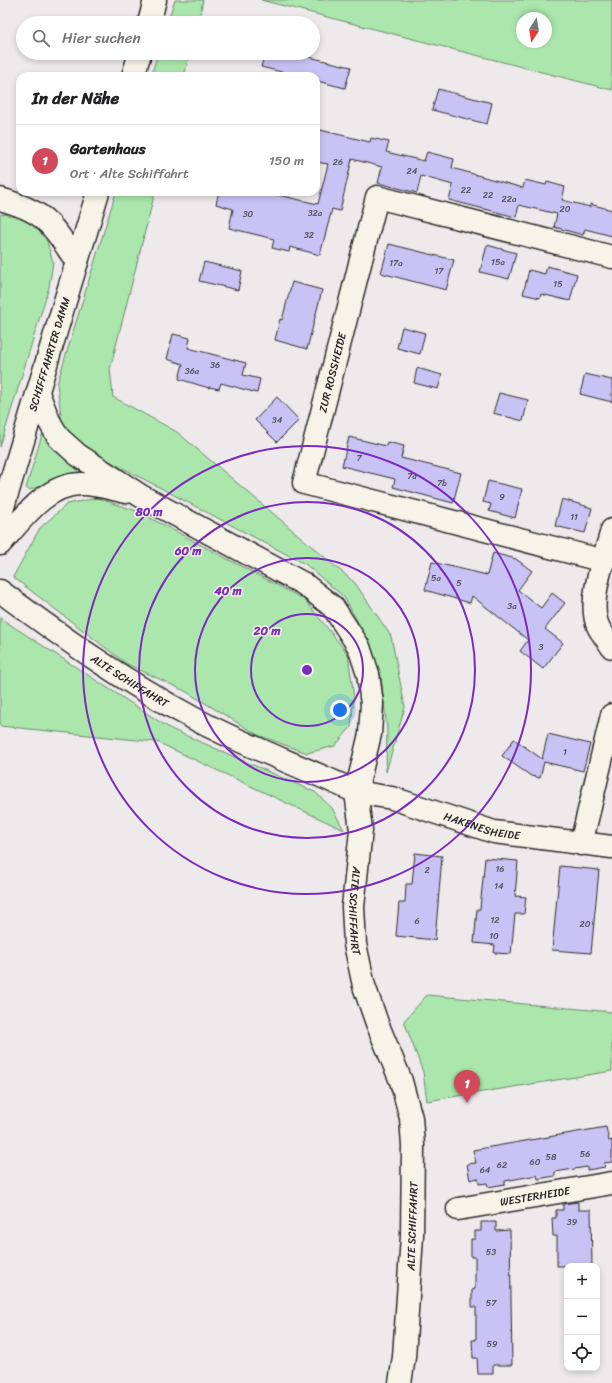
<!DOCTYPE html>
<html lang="de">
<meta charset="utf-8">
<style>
:root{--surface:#fff;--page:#f6f6f6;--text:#202124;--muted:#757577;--line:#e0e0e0;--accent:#d1495b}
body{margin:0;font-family:Sriracha,sans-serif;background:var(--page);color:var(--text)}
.controls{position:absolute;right:12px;bottom:12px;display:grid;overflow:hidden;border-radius:8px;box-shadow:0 2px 6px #0003}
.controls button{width:36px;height:36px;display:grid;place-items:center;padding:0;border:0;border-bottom:1px solid var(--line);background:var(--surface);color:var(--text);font:20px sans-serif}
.compass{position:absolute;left:516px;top:12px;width:36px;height:36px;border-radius:50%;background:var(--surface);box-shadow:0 2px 6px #0003;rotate:192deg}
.you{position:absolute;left:340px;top:710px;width:14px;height:14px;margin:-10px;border:3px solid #fff;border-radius:50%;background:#1a73e8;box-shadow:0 0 0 6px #1a73e833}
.badge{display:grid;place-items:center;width:26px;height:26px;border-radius:50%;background:var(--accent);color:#fff;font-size:13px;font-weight:700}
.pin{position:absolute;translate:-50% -33px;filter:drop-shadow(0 1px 2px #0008)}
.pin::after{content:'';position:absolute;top:21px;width:14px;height:12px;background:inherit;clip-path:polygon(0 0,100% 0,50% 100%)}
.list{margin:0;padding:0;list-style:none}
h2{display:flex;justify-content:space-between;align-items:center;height:52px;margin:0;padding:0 16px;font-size:17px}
h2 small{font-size:13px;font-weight:400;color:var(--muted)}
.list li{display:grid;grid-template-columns:26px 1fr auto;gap:12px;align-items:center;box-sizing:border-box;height:72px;padding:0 16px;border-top:1px solid var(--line)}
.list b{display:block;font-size:15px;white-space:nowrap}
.list p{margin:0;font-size:13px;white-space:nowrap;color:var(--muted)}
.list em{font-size:13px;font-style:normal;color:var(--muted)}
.icon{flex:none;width:22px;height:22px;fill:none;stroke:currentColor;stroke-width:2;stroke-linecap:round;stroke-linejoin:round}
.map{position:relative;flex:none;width:612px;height:1383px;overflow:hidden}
.search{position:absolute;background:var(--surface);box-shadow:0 2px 6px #0003;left:16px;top:16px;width:304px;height:44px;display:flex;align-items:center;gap:10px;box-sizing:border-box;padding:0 14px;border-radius:22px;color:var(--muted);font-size:15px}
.panel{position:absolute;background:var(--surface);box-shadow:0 2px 6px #0003;left:16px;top:72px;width:304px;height:124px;border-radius:12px}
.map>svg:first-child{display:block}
.green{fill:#abe7ad;stroke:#6b896c;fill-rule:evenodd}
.building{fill:#c9c3f5;stroke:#2b2b2b}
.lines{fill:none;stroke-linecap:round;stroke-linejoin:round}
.minor-casing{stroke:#2b2b2b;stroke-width:25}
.tertiary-casing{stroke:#2b2b2b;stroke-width:25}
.trunk-casing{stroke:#2b2b2b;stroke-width:25}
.minor{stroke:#f7f3e8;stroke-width:22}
.tertiary{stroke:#f7f3e8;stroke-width:22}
.trunk{stroke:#f7f3e8;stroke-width:22}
.ring{fill:none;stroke:#7b2cbf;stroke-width:2}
.labels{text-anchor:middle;stroke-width:3;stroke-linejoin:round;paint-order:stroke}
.number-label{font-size:9px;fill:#52515e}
.street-label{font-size:11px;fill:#2b2b2b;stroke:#f7f3e8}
.centre{fill:#7b2cbf;stroke:#f7f3e8;stroke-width:2}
.ring-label{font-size:12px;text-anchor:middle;font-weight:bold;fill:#7b2cbf;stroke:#f7f3e8;stroke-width:3;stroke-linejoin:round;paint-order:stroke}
</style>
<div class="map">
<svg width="612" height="1383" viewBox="0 0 612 1383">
<rect width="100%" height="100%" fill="#eee9eb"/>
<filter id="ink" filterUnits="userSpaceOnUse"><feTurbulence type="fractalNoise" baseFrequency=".025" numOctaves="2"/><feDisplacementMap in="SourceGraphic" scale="8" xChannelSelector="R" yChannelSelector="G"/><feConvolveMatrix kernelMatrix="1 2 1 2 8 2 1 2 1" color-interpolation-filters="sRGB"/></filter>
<g filter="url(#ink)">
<g class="green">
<path d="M175,0H203L198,23H167Z"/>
<path d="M261,0H612V90ZM522,18H546V42H522Z"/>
<path d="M158,53H190L184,76H151Z"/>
<path d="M116,192H155L110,369L113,397L177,432L355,583L391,636L405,707L386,772L387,729L381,676L365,635L344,597L305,564L75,443L62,423L57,384Z"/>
<path d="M3,214L27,219L45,235L53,262L49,287L0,447V215Z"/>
<path d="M42,435H45L81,474L29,490L26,488Z"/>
<path d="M97,498L137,511L305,600L348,654L354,698L351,727L335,746L307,753L258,735L185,691L127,664L13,577L40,528L67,504Z"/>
<path d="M0,618L171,729L315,792L332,808L344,830L157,742L0,726Z"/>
<path d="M427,995L612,1012V1071L427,1101L423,1072L404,1021Z"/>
</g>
<g class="building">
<path d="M265,53H292L351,67L345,88L317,81L316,76H298L261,67Z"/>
<path d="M438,89L492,103L487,124L432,110Z"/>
<path d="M316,129L370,142L371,138L389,142L386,152L424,161L427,152L454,159L452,168L523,188L525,180L546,185L547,182L565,187L562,200L590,207V204L612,210V236L585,229L583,235L554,227L557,214L519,205L516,217L449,200L453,185L421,176L417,193L378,183L382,167L352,159L340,211L332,209L320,255L290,247L289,252L272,248L274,239L229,228L233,209L216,204L219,192H265L318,204L328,164L316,162Z"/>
<path d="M389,244L454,260L446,290L381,273Z"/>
<path d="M487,245L516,253L509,279L480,272Z"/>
<path d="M204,262L242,271L238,290L199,281Z"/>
<path d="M547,266L577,274L570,301L541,294L540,298L523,294L529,270L545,274Z"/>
<path d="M292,282L322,290L307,349L275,340L280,319L282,320Z"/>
<path d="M402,327L425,333L420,354L397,348Z"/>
<path d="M173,334L190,338L188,348L246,363L243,375L260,379L257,393L221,383L219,389L209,387V388L179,379L183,364L167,359Z"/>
<path d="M417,368L442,375L438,389L414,383Z"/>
<path d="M585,374L612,380V402L580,394Z"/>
<path d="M499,393L528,400L523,421L493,413Z"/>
<path d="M277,397L299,420L277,442L255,420Z"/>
<path d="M349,437L386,446L387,442L404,446L401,458L461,473L453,503L393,487L395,479L342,466Z"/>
<path d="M488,481L522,489L515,518L489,511L491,504L483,502Z"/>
<path d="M562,499L592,508L585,533L555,526Z"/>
<path d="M493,553L516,559L532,571L518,590L541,608L552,593L565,603L545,629L563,643L543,669L520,651L528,640L472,596L470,603L425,590L432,562L487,575Z"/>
<path d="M548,734L590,744L583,771L544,762L540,778L531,776L502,756L514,739L542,759Z"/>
<path d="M415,853L442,856L435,940L396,936L399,903H405L406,884H412Z"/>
<path d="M485,858L518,861L515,896L526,897L524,914H515L511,954L494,953L495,945L474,943L477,909H480Z"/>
<path d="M560,866L599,870L591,953L552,950Z"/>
<path d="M606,1127L609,1141L612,1140V1162L604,1163L605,1167L587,1170V1167L555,1172V1176L538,1179L537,1175L505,1181V1184L488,1187L487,1183L479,1184L478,1178L470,1180L467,1164L476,1163L473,1150Z"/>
<path d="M578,1202V1210H591L592,1266H557V1236H553L552,1218H556V1210H563V1204Z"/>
<path d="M481,1222H496V1231L510,1230L512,1365H493V1374H478L477,1358H473L472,1340H476V1307H472V1290L475,1289V1257H471V1239H475V1231H481Z"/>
</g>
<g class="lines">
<g class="minor-casing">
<g id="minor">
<path d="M612,530C605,557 587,600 598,626C601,633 608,640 612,647"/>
<path id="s1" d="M604,561L304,483L377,197L612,257"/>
<path id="s2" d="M356,792L392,798L494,832L612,847"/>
<path d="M581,844L612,715"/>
<path id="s3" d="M458,1209L612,1183"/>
</g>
</g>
<g class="tertiary-casing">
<g id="tertiary">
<path id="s4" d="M0,591C62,637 125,682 193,718C245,746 302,766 356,792L361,830L353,907L355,944L364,986L377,1023L401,1081L411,1118L413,1145L412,1236L404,1357L400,1383"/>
</g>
</g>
<g class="trunk-casing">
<g id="trunk">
<path d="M149,23L155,0"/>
<path d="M133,76L140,53"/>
<path d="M0,199C47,212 51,224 77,262"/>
<path d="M38,393L49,421L59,438L78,455L141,496L304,584L333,607L359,647L368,674L372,704L370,734L356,792"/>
<path id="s5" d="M0,517L98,192"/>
<path d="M0,544C22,520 45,485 80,484C95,483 111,489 126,492"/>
</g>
</g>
<use href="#minor" class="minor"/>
<use href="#tertiary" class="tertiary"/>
<use href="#trunk" class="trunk"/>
</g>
</g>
<g class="ring">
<circle cx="307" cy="670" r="56"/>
<circle cx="307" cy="670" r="112"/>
<circle cx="307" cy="670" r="168"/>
<circle cx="307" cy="670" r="224"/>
</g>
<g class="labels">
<g class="number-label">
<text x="338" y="165">26</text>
<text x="412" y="174">24</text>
<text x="466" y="193">22</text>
<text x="488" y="198">22</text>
<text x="509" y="202">22a</text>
<text x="565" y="212">20</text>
<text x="315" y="216">32a</text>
<text x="248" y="217">30</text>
<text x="309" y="238">32</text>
<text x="498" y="265">15a</text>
<text x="396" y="266">17a</text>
<text x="439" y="274">17</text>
<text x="558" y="287">15</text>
<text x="215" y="368">36</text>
<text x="192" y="374">36a</text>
<text x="277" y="423">34</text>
<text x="359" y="461">7</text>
<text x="412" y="479">7a</text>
<text x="442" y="486">7b</text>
<text x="502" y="500">9</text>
<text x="574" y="520">11</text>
<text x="436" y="581">5a</text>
<text x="459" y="586">5</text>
<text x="512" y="609">3a</text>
<text x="541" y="650">3</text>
<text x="565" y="755">1</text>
<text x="500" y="872">16</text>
<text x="427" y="873">2</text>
<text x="499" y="889">14</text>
<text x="495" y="923">12</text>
<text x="417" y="924">6</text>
<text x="585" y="927">20</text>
<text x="494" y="939">10</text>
<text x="585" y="1157">56</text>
<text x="551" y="1160">58</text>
<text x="535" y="1165">60</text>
<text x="502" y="1168">62</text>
<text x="485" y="1173">64</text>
<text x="572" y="1225">39</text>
<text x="491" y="1255">53</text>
<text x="491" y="1306">57</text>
<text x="492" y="1347">59</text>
</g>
<g class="street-label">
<text dy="4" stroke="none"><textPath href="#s5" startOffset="170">SCHIFFFAHRTER DAMM</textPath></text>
<text dy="4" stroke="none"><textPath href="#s1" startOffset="424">ZUR ROSSHEIDE</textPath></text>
<text dy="4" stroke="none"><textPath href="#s4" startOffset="158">ALTE SCHIFFAHRT</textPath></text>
<text dy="4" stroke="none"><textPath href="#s2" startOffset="131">HAKENESHEIDE</textPath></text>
<text dy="4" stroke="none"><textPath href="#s4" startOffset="530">ALTE SCHIFFAHRT</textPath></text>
<text dy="4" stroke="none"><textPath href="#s3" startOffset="78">WESTERHEIDE</textPath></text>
<text transform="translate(412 1226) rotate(-88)" y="4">ALTE SCHIFFAHRT</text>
</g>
</g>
<circle cx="307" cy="670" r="6" class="centre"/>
<g class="ring-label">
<text x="149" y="516">80 m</text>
<text x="188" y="555">60 m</text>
<text x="228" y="595">40 m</text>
<text x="267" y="635">20 m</text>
</g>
</svg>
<div class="controls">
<button>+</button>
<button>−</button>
<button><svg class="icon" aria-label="locate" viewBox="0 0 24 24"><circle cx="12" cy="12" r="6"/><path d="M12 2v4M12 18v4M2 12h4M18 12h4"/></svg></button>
</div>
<svg class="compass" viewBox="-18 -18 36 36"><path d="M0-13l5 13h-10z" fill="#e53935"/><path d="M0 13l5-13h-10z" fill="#757577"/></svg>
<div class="you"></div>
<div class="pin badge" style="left:467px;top:1103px">1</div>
<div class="search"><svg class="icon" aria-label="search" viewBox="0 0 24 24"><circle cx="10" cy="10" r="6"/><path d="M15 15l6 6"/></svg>Hier suchen</div>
<section class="panel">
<h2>In der Nähe<small></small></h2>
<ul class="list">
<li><span class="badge">1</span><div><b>Gartenhaus</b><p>Ort · Alte Schiffahrt</p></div><em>150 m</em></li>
</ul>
</section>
</div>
